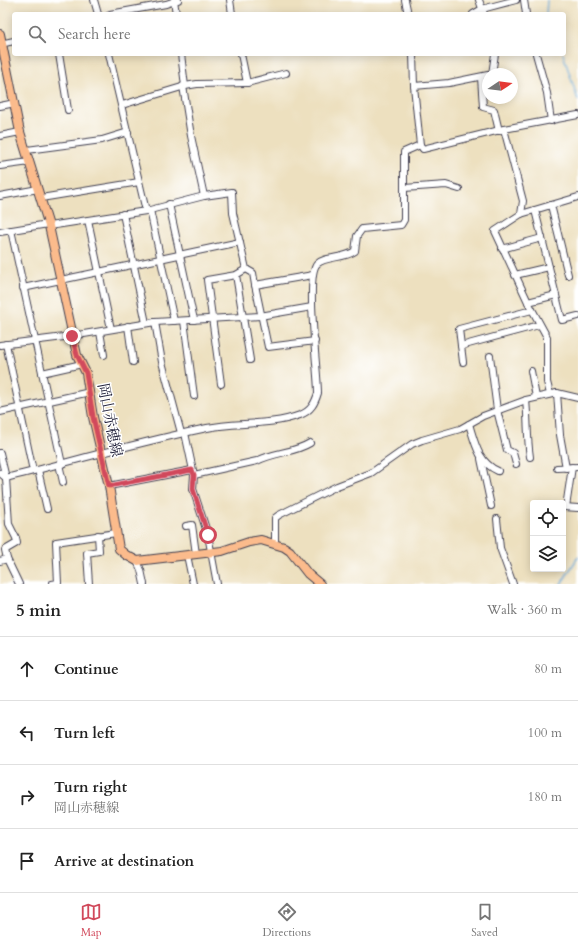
<!DOCTYPE html>
<meta charset="utf-8">
<style>
:root{--surface:#fff;--page:#f2f2f2;--text:#222;--muted:#767676;--line:#e0e0e0;--accent:#d1495b}
body{margin:0;font-family:Cardo,"Noto Serif JP",serif;background:var(--page);color:var(--text)}
.controls{position:absolute;right:12px;bottom:12px;display:grid;overflow:hidden;border-radius:4px;box-shadow:0 2px 10px #0003}
.controls button{width:36px;height:36px;display:grid;place-items:center;padding:0;border:0;border-bottom:1px solid var(--line);background:var(--surface);color:var(--text);font:20px sans-serif}
.compass{position:absolute;left:482px;top:68px;width:36px;height:36px;border-radius:50%;background:var(--surface);box-shadow:0 2px 10px #0003;rotate:77deg}
.stop{position:absolute;width:12px;height:12px;margin:-9px;border:3px solid #d1495b;border-radius:50%;background:#fff}
.stop.end{background:#d1495b;border-color:#fff;box-shadow:0 1px 4px #0008}
.list{margin:0;padding:0;list-style:none}
h2{display:flex;justify-content:space-between;align-items:center;height:52px;margin:0;padding:0 16px;font-size:17px}
h2 small{font-size:13px;font-weight:400;color:var(--muted)}
.list li{display:grid;grid-template-columns:26px 1fr auto;gap:12px;align-items:center;box-sizing:border-box;height:64px;padding:0 16px;border-top:1px solid var(--line)}
.list b{display:block;font-size:15px;white-space:nowrap}
.list p{margin:0;font-size:13px;white-space:nowrap;color:var(--muted)}
.list em{font-size:13px;font-style:normal;color:var(--muted)}
.icon{flex:none;width:22px;height:22px;fill:none;stroke:currentColor;stroke-width:2;stroke-linecap:round;stroke-linejoin:round}
.map{position:relative;flex:none;width:578px;height:584px;overflow:hidden}
.search{position:absolute;background:var(--surface);box-shadow:0 2px 10px #0003;left:12px;right:12px;top:12px;height:44px;display:flex;align-items:center;gap:10px;box-sizing:border-box;padding:0 14px;border-radius:4px;color:var(--muted);font-size:15px}
.sheet{height:308px;background:var(--surface)}
nav{display:flex;justify-content:space-around;align-items:center;box-sizing:border-box;height:56px;border-top:1px solid var(--line);background:var(--surface);font-size:11px;color:var(--muted)}
nav a{display:grid;justify-items:center;gap:2px}
nav .on{color:var(--accent)}
.map>svg:first-child{display:block}
.lines{fill:none;stroke-linecap:round;stroke-linejoin:round}
.stream{stroke:#62a6d7;stroke-width:1.5}
.minor-casing{stroke:#403e4f;stroke-width:8}
.major-casing{stroke:#403e4f;stroke-width:10}
.minor{stroke:#fff;stroke-width:6}
.major{stroke:#fbbb8c;stroke-width:8}
.route{stroke:#d1495b;stroke-width:5}
.labels{text-anchor:middle;stroke-width:3;stroke-linejoin:round;paint-order:stroke}
.street-label{font-size:15px;fill:#22223b;stroke:#fff}
</style>
<div class="map">
<svg width="578" height="584" viewBox="0 0 578 584">
<rect width="100%" height="100%" fill="#fff"/>
<filter id="ink" filterUnits="userSpaceOnUse"><feTurbulence type="fractalNoise" baseFrequency=".025" numOctaves="2"/><feDisplacementMap in="SourceGraphic" scale="8" xChannelSelector="R" yChannelSelector="G"/><feConvolveMatrix kernelMatrix="1 2 1 2 8 2 1 2 1" color-interpolation-filters="sRGB"/></filter>
<filter id="wash" filterUnits="userSpaceOnUse"><feTurbulence type="fractalNoise" baseFrequency=".012" numOctaves="4" result="noise"/><feDisplacementMap in="SourceGraphic" scale="16" xChannelSelector="R" yChannelSelector="G"/><feGaussianBlur stdDeviation="0.9" result="paint"/><feColorMatrix in="noise" values="0 0 0 0 0 0 0 0 0 0 0 0 0 0 0 0 0 1.4 0 .05"/><feComposite in="paint" operator="in"/></filter>
<g filter="url(#wash)">
<rect width="100%" height="100%" fill="#ede0bf"/>
<g class="lines">
<g class="stream">
<path d="M546,14L547,0"/>
<path d="M563,54L578,100"/>
<path d="M561,584L578,557"/>
</g>
</g>
</g>
<g filter="url(#ink)">
<g class="lines">
<g class="minor-casing">
<g id="minor">
<path d="M94,0L98,14"/>
<path d="M174,0L176,14"/>
<path d="M230,0L232,14"/>
<path d="M405,0L408,14"/>
<path d="M479,0L484,14"/>
<path d="M524,0L526,14"/>
<path d="M110,14L166,4L178,0"/>
<path d="M473,14L482,9L516,0"/>
<path d="M0,44L14,41"/>
<path d="M59,54L68,110"/>
<path d="M109,54L146,211"/>
<path d="M181,54L185,86"/>
<path d="M241,54L247,83"/>
<path d="M413,54L414,86L420,145"/>
<path d="M536,54L547,93L551,121"/>
<path d="M492,74L495,54"/>
<path d="M481,77L483,107L494,110L499,131"/>
<path d="M183,86L191,136L204,196"/>
<path d="M414,86L449,83L488,75"/>
<path d="M122,105L185,86L197,84L247,83L286,73"/>
<path d="M0,106L15,103"/>
<path d="M504,129L523,201L521,214"/>
<path d="M0,136L20,132"/>
<path d="M420,145L423,149L504,129L578,115"/>
<path d="M27,150L102,140L128,132"/>
<path d="M0,166L30,162"/>
<path d="M404,188L446,185L459,189"/>
<path d="M0,196L38,189"/>
<path d="M41,198L139,182"/>
<path d="M169,204L194,320"/>
<path d="M551,205L568,275"/>
<path d="M150,210L174,321"/>
<path d="M535,210L562,320L578,316"/>
<path d="M123,214L146,323"/>
<path d="M88,220L111,329"/>
<path d="M49,226L146,211L204,196L232,192L233,213L246,269L236,275L250,360"/>
<path d="M11,230L62,464"/>
<path d="M0,232L48,224"/>
<path d="M502,249L542,238"/>
<path d="M246,269L253,273L255,285L313,275"/>
<path d="M515,275L549,267"/>
<path d="M255,285L268,347L315,341"/>
<path d="M23,288L240,242"/>
<path d="M528,302L556,295"/>
<path d="M184,321L194,396"/>
<path d="M155,322L162,362L181,433"/>
<path d="M128,326L133,362"/>
<path d="M100,332L104,355"/>
<path d="M6,344L33,471"/>
<path d="M0,345L72,336L155,322L260,316L312,307"/>
<path d="M461,346L539,325"/>
<path d="M490,356L497,410L507,450L513,453L516,464"/>
<path d="M463,362L459,329L532,310"/>
<path d="M531,371L536,397"/>
<path d="M42,373L82,364"/>
<path d="M221,384L207,280L236,275"/>
<path d="M557,393L560,435L566,468"/>
<path d="M550,394L547,382V337L528,302L495,231L521,214L578,197"/>
<path d="M526,400C528,419 527,438 530,457"/>
<path d="M0,412L90,392"/>
<path d="M469,424C475,443 478,462 498,471"/>
<path d="M185,433L194,475L193,489L208,535L217,584"/>
<path d="M0,453L6,478C73,461 139,442 207,428C237,422 270,426 300,415C311,411 315,403 318,393C318,371 305,276 317,264C325,256 344,259 355,251L357,236L362,229L401,225L404,220V152L420,145"/>
<path d="M481,459L491,506"/>
<path d="M59,464L63,482"/>
<path d="M557,468L578,467"/>
<path d="M38,470L47,509"/>
<path d="M0,473L6,478L9,524L16,538L17,543L5,550L7,559L0,561"/>
<path d="M194,475L257,461C274,452 294,453 310,443"/>
<path d="M109,486L192,470"/>
<path d="M564,507L578,508"/>
<path d="M566,507L572,467"/>
<path d="M497,519L500,548L513,584"/>
<path d="M186,526L192,525L196,554"/>
<path d="M275,544V518L279,515L337,486L371,473L412,444L422,440L460,429L483,416L526,400L557,393L578,398"/>
<path d="M187,555L193,584"/>
<path d="M7,559L19,584"/>
<path d="M137,561L141,570L144,584"/>
<path d="M52,584L58,583L56,542L116,533"/>
<path d="M89,584L87,553L99,551L98,535"/>
</g>
</g>
<g class="major-casing">
<path id="major" d="M0,34L20,132L49,226L77,355L86,373L93,417L109,486L119,549L126,555L137,561L222,551L249,542L261,540L284,547L290,551L308,574L320,584"/>
</g>
<use href="#minor" class="minor"/>
<use href="#major" class="major"/>
</g>
</g>
<g class="lines" filter="url(#ink)">
<path class="route" d="M72,336L77,355L86,373L93,417L109,486L192,470L194,475L193,489L208,535"/>
</g>
<g class="labels">
<g class="street-label">
<text transform="translate(110 420) rotate(79)" y="5">岡山赤穂線</text>
</g>
</g>
</svg>
<div class="controls">
<button><svg class="icon" aria-label="locate" viewBox="0 0 24 24"><circle cx="12" cy="12" r="6"/><path d="M12 2v4M12 18v4M2 12h4M18 12h4"/></svg></button>
<button><svg class="icon" aria-label="layers" viewBox="0 0 24 24"><path d="M12 4l9 5-9 5-9-5zM3 14l9 5 9-5"/></svg></button>
</div>
<svg class="compass" viewBox="-18 -18 36 36"><path d="M0-13l5 13h-10z" fill="#e53935"/><path d="M0 13l5-13h-10z" fill="#767676"/></svg>
<div class="stop" style="left:208px;top:535px"></div>
<div class="stop end" style="left:72px;top:336px"></div>
<div class="search"><svg class="icon" aria-label="search" viewBox="0 0 24 24"><circle cx="10" cy="10" r="6"/><path d="M15 15l6 6"/></svg>Search here</div>
</div>
<section class="sheet">
<h2>5 min<small>Walk · 360 m</small></h2>
<ul class="list">
<li><svg class="icon" aria-label="ahead" viewBox="0 0 24 24"><path d="M12 20V5M6 11l6-6 6 6"/></svg><div><b>Continue</b></div><em>80 m</em></li>
<li><svg class="icon" aria-label="left" viewBox="0 0 24 24"><path d="M17 20v-9H6M10 6l-5 5 5 5"/></svg><div><b>Turn left</b></div><em>100 m</em></li>
<li><svg class="icon" aria-label="right" viewBox="0 0 24 24"><path d="M7 20v-9h11M14 6l5 5-5 5"/></svg><div><b>Turn right</b><p>岡山赤穂線</p></div><em>180 m</em></li>
<li><svg class="icon" aria-label="arrive" viewBox="0 0 24 24"><path d="M6 21V4h12l-3 4 3 4H6"/></svg><div><b>Arrive at destination</b></div></li>
</ul>
</section>
<nav>
<a class="on"><svg class="icon" aria-label="map" viewBox="0 0 24 24"><path d="M3 6l6-2 6 2 6-2v14l-6 2-6-2-6 2zM9 4v14M15 6v14"/></svg>Map</a>
<a><svg class="icon" aria-label="directions" viewBox="0 0 24 24"><path d="M12 3l9 9-9 9-9-9zM9 14v-3h6M13 9l2 2-2 2"/></svg>Directions</a>
<a><svg class="icon" aria-label="saved" viewBox="0 0 24 24"><path d="M7 4h10v16l-5-4-5 4z"/></svg>Saved</a>
</nav>
